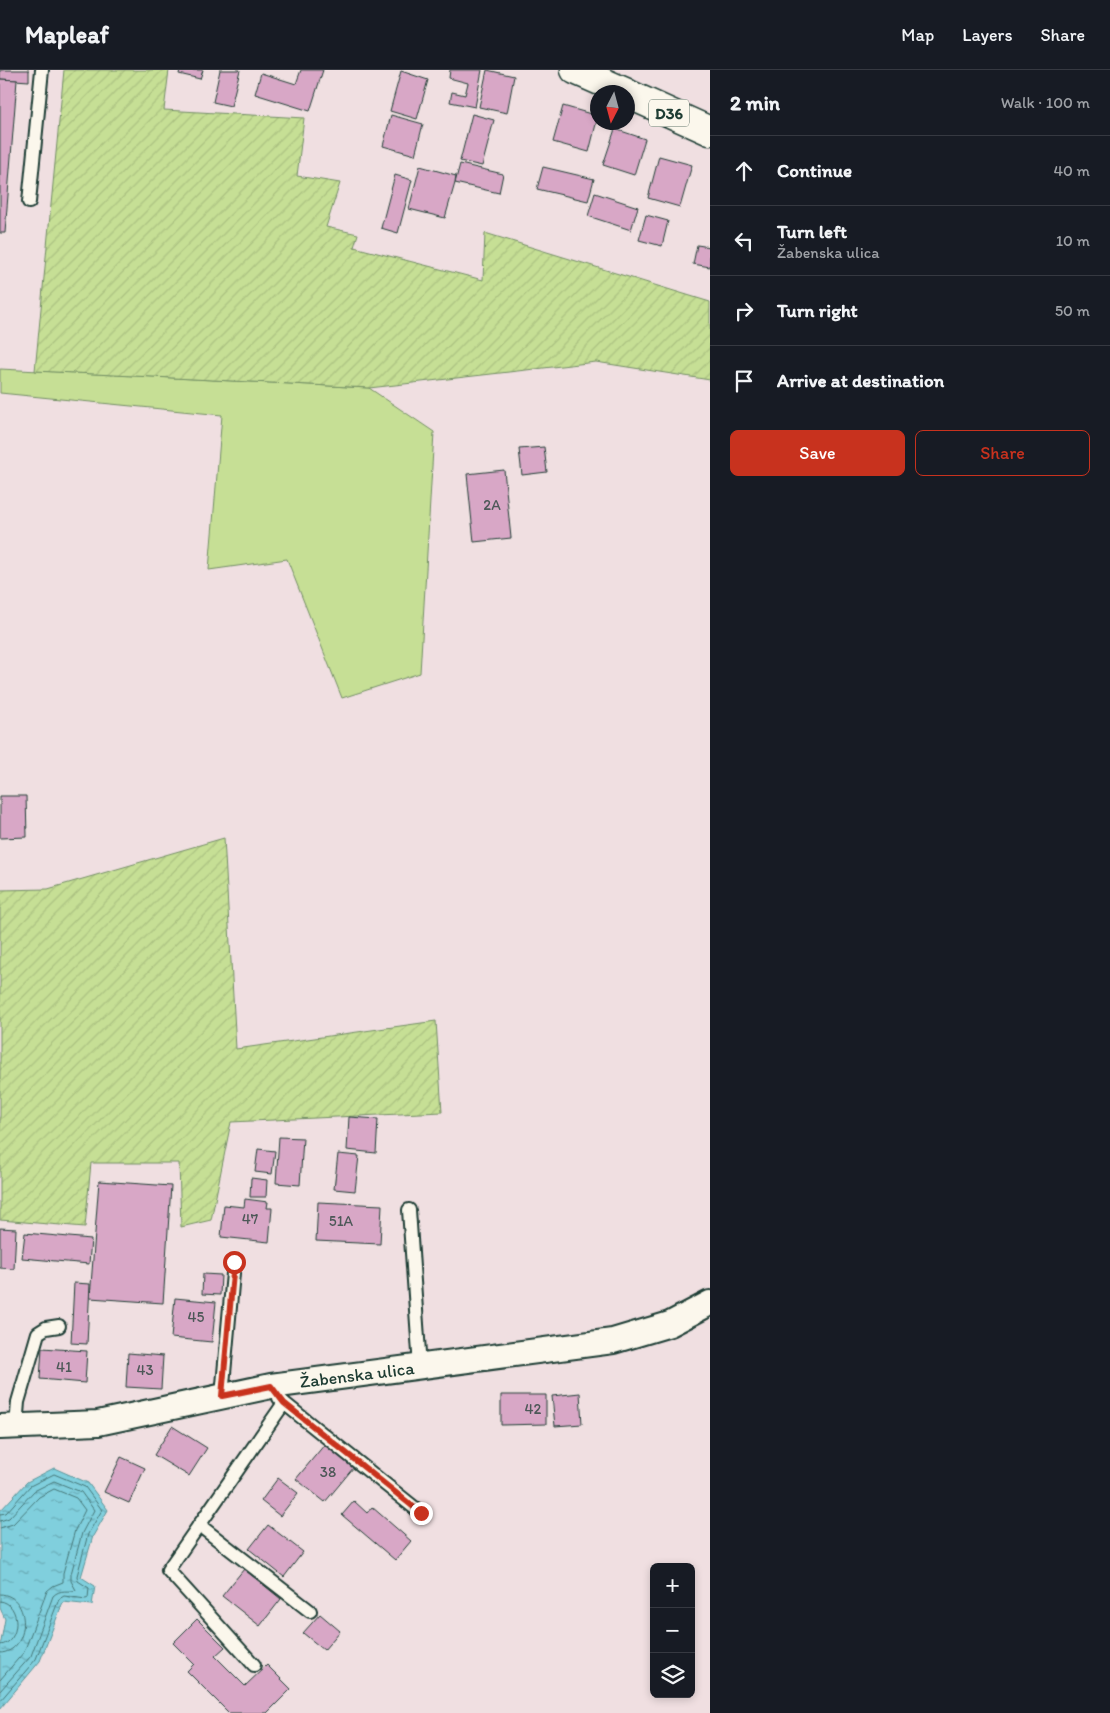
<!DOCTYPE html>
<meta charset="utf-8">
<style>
:root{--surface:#171b24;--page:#20242c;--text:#f1f3f6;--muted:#9ea1a6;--line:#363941;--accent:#c8321e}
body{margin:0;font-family:Itim,sans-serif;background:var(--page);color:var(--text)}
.controls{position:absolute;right:15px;bottom:15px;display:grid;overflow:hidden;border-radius:8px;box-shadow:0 2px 8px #0003}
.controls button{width:45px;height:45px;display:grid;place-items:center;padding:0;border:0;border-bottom:1px solid var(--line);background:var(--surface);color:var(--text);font:25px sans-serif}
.compass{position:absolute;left:590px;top:15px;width:45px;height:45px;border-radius:50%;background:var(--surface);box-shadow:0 2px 8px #0003;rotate:186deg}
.stop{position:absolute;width:15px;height:15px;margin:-11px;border:4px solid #c8321e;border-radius:50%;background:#fff}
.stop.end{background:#c8321e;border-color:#fff;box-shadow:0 1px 5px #0008}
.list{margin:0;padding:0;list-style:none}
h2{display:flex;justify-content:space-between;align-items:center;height:65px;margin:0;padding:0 20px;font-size:21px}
h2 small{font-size:16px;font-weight:400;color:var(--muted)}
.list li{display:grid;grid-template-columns:32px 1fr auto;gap:15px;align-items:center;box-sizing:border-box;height:70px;padding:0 20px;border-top:1px solid var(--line)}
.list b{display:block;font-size:19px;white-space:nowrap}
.list p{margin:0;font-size:16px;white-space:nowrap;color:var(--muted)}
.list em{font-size:16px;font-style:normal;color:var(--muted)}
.actions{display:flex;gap:10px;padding:15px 20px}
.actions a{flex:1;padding:11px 0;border:1px solid var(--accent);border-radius:8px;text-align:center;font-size:18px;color:var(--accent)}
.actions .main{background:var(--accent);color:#fff}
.icon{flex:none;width:28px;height:28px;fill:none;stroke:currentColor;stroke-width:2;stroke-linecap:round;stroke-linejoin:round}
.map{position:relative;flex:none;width:710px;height:1643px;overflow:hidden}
header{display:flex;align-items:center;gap:30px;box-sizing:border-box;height:70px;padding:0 25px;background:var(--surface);border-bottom:1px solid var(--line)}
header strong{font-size:24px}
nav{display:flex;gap:28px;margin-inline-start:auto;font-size:18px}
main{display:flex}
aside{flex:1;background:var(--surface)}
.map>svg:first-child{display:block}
.grass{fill:#c6df95;stroke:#728e64}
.garden{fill:url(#garden-furrows);stroke:#728e64}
.water{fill:url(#water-ripples);stroke:#599599}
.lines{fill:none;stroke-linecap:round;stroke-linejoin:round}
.shore{stroke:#467778;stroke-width:1}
.building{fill:#d8a7c6;stroke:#1f3d34}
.service-casing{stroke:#1f3d34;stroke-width:16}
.minor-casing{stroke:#1f3d34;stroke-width:28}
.primary-casing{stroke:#1f3d34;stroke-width:31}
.service{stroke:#fbf7ec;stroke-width:12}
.minor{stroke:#fbf7ec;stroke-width:24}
.primary{stroke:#fbf7ec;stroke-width:28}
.route{stroke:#c8321e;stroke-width:6}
.labels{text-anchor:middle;stroke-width:4;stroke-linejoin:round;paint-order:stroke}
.number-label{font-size:15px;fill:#4d5858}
.shield{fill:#fbf7ec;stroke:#61756b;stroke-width:1}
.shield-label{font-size:16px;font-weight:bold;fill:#1f3d34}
.street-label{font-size:18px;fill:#1f3d34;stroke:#fbf7ec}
</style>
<header>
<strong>Mapleaf</strong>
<nav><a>Map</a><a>Layers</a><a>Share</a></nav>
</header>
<main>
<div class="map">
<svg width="710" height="1643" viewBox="0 0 710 1643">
<defs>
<pattern id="garden-furrows" width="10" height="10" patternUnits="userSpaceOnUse" patternTransform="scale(1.25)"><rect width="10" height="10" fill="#c6df95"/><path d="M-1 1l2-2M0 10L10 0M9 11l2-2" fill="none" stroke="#aac081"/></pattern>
<pattern id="water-ripples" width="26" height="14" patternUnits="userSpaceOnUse" patternTransform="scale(1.25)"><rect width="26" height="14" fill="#80cfdd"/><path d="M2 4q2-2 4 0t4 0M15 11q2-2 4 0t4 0" fill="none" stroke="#68a9b4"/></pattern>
</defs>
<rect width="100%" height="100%" fill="#f0dfe1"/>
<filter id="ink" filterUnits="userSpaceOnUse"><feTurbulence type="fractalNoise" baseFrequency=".02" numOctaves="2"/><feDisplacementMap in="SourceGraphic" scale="10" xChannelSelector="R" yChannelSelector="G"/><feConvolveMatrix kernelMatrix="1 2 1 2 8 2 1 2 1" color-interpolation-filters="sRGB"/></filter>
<g filter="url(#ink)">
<path class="grass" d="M0,299L369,318L434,362L420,603L342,628L287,489L209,500L222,345L0,323Z"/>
<g class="garden">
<path d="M64,0H169L164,40L304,48L297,106L340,113L326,157L358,164L354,177L483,210L485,163L710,232V310L596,292L369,318L35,301Z"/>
<path d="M224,768L236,979L436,951L442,1042L231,1052L211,1150L181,1157L179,1093H91L85,1157L0,1150V820L48,819Z"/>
</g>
<path class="water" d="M54,1398L88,1413L108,1440L93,1466L81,1507L95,1516L92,1535L63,1532L40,1591L0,1639V1577L5,1549L0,1538V1441L27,1412Z"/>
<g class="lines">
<g class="shore">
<path d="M0,1444L6,1443L30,1416L54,1404L85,1417L102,1440L88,1464L77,1506L78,1511L89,1518L88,1528L86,1529L64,1526L59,1529L36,1589L0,1631"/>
<path d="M0,1451L9,1448L34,1421L54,1411L81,1422L94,1440L82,1463L71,1504V1511L76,1520C68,1523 61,1518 53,1526L31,1586L0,1621"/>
<path d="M0,1458L13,1454L39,1427L54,1419L76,1428L85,1440L75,1460L63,1503V1512L53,1516L47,1521L24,1582L0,1610"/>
<path d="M0,1524C32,1525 31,1582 0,1583"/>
<path d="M0,1531C22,1533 21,1574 0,1575"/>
</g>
</g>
<g class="building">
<path d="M0,0H29V11L0,9Z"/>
<path d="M180,0H203L200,9L179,4Z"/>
<path d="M220,0H240L231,36L213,32Z"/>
<path d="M301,0H323L310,41L255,24L261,3L296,14Z"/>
<path d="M450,0H482L475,37L450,32L452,22L465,25L468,13L449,8Z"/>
<path d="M487,0L514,6L507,43L479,37Z"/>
<path d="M401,1L428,10L417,49L390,41Z"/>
<path d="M0,9L17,10L5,163H0Z"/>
<path d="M563,36L598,46L589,82L553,72Z"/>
<path d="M472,44L494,50L482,96L460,91Z"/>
<path d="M391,45L423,54L415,85L383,76Z"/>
<path d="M615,59L645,69L634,105L603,95Z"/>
<path d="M659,86L692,95L680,137L648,128Z"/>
<path d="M460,94L503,104L499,123L455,113Z"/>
<path d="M420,96L456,106L455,113L445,148L409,139Z"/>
<path d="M543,97L594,109L588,131L537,119Z"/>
<path d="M395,105L412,110L398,163L381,158Z"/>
<path d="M595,123L638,137L631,160L588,146Z"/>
<path d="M646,145L668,151L662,176L639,170Z"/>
<path d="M697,175L710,177V197L693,194Z"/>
<path d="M544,377L547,402L522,405L519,379Z"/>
<path d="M504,400L511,468L474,472L467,404Z"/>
<path d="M0,726H26L27,767L0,768Z"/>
<path d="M349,1047L378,1049L376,1083L347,1080Z"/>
<path d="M279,1067L303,1068L300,1115L276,1113Z"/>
<path d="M258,1079L275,1081L272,1104L255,1102Z"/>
<path d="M338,1084L359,1086L355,1121L334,1119Z"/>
<path d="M251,1108L267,1110L266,1127H250Z"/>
<path d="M99,1111L171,1116L163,1233L90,1228Z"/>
<path d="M245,1129L268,1132L267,1138H272L269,1172L221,1167L224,1135L244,1137Z"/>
<path d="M318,1132L382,1135L380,1174L316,1171Z"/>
<path d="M0,1158L16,1159L14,1199L0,1198Z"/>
<path d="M25,1163L91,1169L89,1194L22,1188Z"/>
<path d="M203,1204L221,1205L220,1225L202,1224Z"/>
<path d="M74,1213L90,1214L87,1274L71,1273Z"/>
<path d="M175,1228L216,1232L212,1272L171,1268Z"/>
<path d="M42,1278L87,1281L85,1313L40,1309Z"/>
<path d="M128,1283L163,1286L161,1319L126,1317Z"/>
<path d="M580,1323L582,1354L555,1356L552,1326Z"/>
<path d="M501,1325H546V1354L501,1355Z"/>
<path d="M172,1356L207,1378L189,1406L154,1385Z"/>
<path d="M325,1374L354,1397L325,1432L296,1409Z"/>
<path d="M121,1387L145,1398L129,1433L104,1422Z"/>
<path d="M278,1408L298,1423L280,1446L261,1431Z"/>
<path d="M354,1431L367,1443L372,1437L411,1471L395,1490L342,1445Z"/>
<path d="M268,1455L303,1482L284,1507L249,1479Z"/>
<path d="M244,1499L281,1529L260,1556L222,1526Z"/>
<path d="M320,1544L340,1561L324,1580L303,1563Z"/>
<path d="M197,1549L225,1577L215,1586L245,1616L267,1595L291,1619L267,1643H229L187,1601L194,1594L173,1573Z"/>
</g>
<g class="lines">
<g class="service-casing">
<g id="service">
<path d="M29,132L42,0"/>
<path d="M409,1140L420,1297"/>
<path d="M222,1326L234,1192"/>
<path d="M279,1328L284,1333L421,1443"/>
<path d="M16,1357L18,1332L38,1263L46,1258L59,1256"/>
<path d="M199,1455L310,1541"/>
<path d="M254,1595L168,1500L284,1333"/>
</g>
</g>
<g class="minor-casing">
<path id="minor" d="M0,1357L98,1353L271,1316L613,1271L670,1254L710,1233"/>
</g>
<g class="primary-casing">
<g id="primary">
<path d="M575,0L625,22"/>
<path d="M628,24L710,61"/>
</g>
</g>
<use href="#service" class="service"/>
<use href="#minor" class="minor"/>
<use href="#primary" class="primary"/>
</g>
</g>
<g class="lines" filter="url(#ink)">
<path class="route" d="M234,1192L222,1326L271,1316L284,1333L421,1443"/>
</g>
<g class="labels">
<g class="number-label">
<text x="492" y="440">2A</text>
<text x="250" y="1154">47</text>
<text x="341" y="1156">51A</text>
<text x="196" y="1252">45</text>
<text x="64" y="1302">41</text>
<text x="145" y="1305">43</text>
<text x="533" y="1344">42</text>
<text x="328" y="1407">38</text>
</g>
<rect class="shield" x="649" y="29.5" width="40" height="27" rx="4"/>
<g class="shield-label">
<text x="669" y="49">D36</text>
</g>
<g class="street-label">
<text transform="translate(357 1305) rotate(-7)" y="6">Žabenska ulica</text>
</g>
</g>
</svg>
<div class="controls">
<button>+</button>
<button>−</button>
<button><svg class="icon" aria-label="layers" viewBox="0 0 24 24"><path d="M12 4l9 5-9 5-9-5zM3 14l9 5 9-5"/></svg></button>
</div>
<svg class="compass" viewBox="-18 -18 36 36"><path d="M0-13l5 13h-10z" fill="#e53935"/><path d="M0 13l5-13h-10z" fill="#9ea1a6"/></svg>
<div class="stop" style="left:234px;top:1192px"></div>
<div class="stop end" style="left:421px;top:1443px"></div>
</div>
<aside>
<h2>2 min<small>Walk · 100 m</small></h2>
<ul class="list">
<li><svg class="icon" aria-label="ahead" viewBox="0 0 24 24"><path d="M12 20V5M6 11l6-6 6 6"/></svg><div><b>Continue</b></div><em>40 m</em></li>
<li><svg class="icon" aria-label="left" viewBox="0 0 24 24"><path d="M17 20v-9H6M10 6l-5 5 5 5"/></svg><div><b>Turn left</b><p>Žabenska ulica</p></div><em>10 m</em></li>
<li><svg class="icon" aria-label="right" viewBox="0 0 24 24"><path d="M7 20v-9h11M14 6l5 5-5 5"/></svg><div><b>Turn right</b></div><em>50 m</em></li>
<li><svg class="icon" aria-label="arrive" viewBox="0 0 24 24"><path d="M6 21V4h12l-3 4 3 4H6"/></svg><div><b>Arrive at destination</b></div></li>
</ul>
<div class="actions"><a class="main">Save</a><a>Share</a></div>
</aside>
</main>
